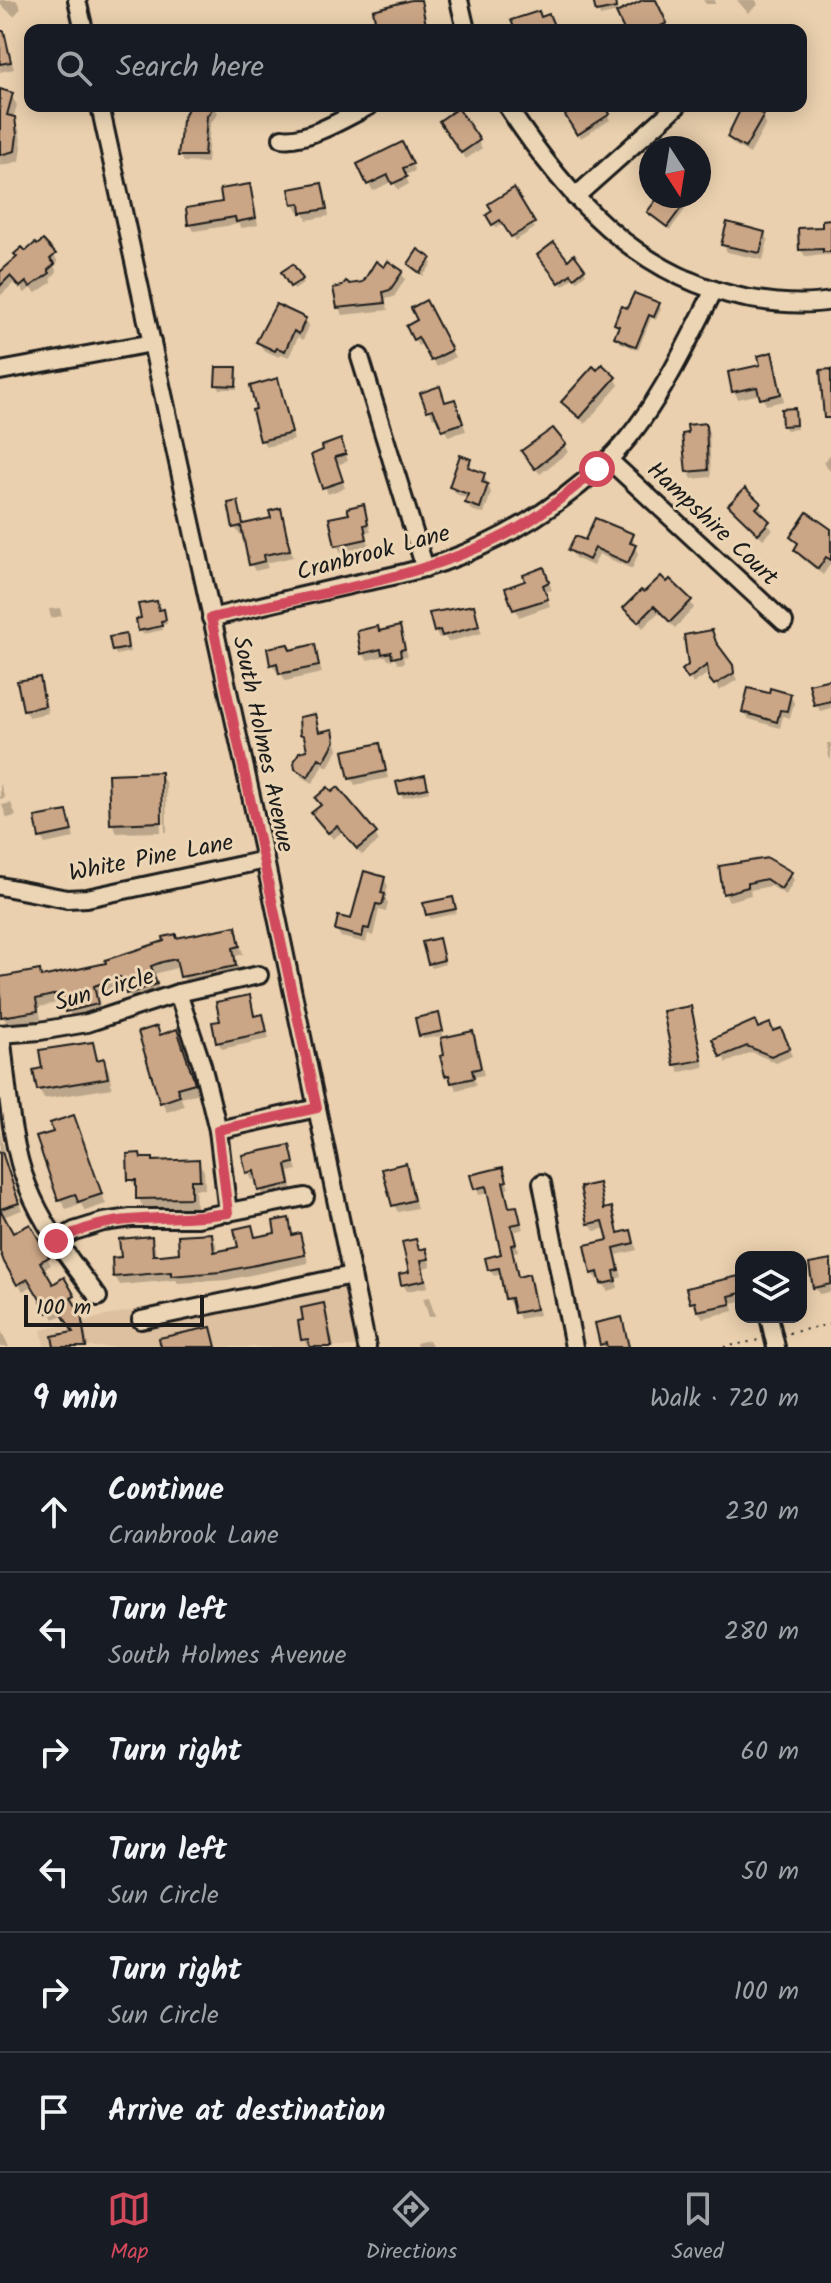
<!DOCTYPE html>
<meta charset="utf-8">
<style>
:root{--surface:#171b24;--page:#20242c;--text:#f1f3f6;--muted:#9ea1a6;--line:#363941;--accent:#d1495b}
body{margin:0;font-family:Kalam,sans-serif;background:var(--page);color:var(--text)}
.controls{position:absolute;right:24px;bottom:24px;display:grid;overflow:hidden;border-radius:16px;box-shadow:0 4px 20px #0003}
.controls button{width:72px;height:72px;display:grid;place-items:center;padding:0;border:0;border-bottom:2px solid var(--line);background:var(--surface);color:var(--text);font:40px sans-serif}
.compass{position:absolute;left:639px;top:136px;width:72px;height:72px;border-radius:50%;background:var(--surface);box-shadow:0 4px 20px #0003;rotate:168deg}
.scale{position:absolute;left:24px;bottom:20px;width:180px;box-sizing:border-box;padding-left:8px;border:4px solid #1c1c1c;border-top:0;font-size:22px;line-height:28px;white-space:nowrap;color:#1c1c1c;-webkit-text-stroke:6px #ebd5b4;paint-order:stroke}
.stop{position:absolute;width:24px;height:24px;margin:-18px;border:6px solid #d1495b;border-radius:50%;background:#fff}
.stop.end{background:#d1495b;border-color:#fff;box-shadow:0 2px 8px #0008}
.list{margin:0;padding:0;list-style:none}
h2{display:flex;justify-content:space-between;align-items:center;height:104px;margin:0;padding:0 32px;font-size:34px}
h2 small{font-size:26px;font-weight:400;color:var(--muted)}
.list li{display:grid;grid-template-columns:52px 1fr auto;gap:24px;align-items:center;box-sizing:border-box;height:120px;padding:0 32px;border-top:2px solid var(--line)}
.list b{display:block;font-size:30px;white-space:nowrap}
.list p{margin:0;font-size:26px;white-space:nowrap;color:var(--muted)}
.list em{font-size:26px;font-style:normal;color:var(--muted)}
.icon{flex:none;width:44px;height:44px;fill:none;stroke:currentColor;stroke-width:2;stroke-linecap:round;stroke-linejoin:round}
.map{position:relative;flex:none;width:831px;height:1347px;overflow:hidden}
.search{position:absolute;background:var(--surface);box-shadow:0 4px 20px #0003;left:24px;right:24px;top:24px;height:88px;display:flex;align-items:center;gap:20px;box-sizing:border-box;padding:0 28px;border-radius:16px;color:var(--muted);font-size:30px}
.sheet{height:824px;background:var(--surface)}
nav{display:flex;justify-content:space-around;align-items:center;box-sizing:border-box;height:112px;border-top:2px solid var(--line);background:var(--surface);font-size:22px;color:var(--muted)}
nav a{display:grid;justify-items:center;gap:4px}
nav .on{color:var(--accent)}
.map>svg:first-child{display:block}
.built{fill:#ddc09f}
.shadow{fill:#0003}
.building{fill:#cba686;stroke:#1c1c1c;stroke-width:2}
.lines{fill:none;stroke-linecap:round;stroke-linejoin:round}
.minor-casing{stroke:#1c1c1c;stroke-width:22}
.path{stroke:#1c1c1c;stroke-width:2;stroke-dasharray:2 6;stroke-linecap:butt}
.minor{stroke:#ebd5b4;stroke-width:16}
.route{stroke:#d1495b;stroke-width:10}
.labels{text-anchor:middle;stroke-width:6;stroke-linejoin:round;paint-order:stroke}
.street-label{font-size:24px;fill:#1c1c1c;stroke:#ebd5b4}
</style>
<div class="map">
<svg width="831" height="1347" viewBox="0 0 831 1347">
<rect width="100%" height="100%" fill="#ead0ae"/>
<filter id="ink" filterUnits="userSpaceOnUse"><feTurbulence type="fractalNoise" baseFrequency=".0125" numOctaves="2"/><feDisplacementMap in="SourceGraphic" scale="16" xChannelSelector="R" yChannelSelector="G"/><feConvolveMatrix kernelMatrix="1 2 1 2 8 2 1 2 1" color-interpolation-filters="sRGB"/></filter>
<g filter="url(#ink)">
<path class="built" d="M349,1264L367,1347H44L41,1330Z"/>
<g class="shadow">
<path d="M0,0H16L21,8L14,16L0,4Z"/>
<path d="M595,0H615L618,12L600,16Z"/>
<path d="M648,0H654L669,30H627Z"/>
<path d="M703,0H715V4H706Z"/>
<path d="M737,0H756L758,5L748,13Z"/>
<path d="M5,40L14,69L0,72V41Z"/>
<path d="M0,92L11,95L17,105L13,119L19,129L22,147L20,161L0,166Z"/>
<path d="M191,106H214L218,113L210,124L207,163L184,162L180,155Z"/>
<path d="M586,106H602L610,120L581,138L568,116Z"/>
<path d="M762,117L766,124L750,154L733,144L729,137Z"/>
<path d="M445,128L478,141L482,148L466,159Z"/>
<path d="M406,152L415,171L405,175L409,184L398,190L393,181L373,191L369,184Z"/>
<path d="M321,185L325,192L329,216L307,220L303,210L298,211L294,203Z"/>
<path d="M249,186L253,193L258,225L242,228L239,224L194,231L190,224Z"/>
<path d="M513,191L535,228L515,241L504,223L496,228L488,215Z"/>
<path d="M661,196H695L670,230L649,213Z"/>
<path d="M831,221V255L805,256L801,250Z"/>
<path d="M764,233L768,241L763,260L727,252L723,244Z"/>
<path d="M37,248L54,255L58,262L54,266L57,272L51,278L52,282L36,293L31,288L25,293L15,282L0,296V273Z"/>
<path d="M429,259L432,264L423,276L410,264Z"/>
<path d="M542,260L567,262L584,270L586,274L577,281L574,277L563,286Z"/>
<path d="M293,267L303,284L294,290L284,272Z"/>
<path d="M385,270L401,272L405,279L394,297L385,299L388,310L343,315L339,308L350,286L364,284Z"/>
<path d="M425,303L455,357L437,367L424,343L418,346L408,327L420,321Z"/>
<path d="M658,305L661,309L656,320L651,318L638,350L619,342L616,337L619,329L616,324Z"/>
<path d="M305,319L309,326L303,340L298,337L289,357L281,354L279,357L263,350L259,342Z"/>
<path d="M771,355L775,362L784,401L766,405L761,394L738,399L734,391L762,367Z"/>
<path d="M235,369L238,374L237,389H220L217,385Z"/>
<path d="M615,378L619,385L585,424L563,402Z"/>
<path d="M277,381L294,440L266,447L262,440Z"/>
<path d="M439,388L446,404L458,408L466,431L448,436L438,416L433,418L423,394Z"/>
<path d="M794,410L797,429L786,430L784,425Z"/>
<path d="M705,425L709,432L711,477L692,479L688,471Z"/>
<path d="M564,445L568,452L540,474L527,458Z"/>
<path d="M344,448L348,461L337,465L345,488L328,494L313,456Z"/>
<path d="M831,454V472L823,462Z"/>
<path d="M470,461L473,471L484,474L491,493L484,514L471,510L467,503L469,499L456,494L452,487Z"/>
<path d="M237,504L244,526L273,520L280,510L284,517L293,557L266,563L268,568L255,571L251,564L245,533L239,534L235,527Z"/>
<path d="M731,505H759L763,512L760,515L773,530L763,539Z"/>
<path d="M363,507L371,531L366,532L369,546L341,552L337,545L351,515Z"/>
<path d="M831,531V563L823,575L800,557L796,550L799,546L792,537Z"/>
<path d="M632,536L638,554L632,569L599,554L593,566L575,558L570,550L586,543Z"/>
<path d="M547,577L552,590L545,592L550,606L519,617L508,590Z"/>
<path d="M690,601L694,608L675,628L659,612L643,628L626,608Z"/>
<path d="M156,603L159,612L163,611L166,615L167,624L162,625L163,630L143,634L140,630Z"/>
<path d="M473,607L482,633L448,642L445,637L439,638L435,631Z"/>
<path d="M60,608L62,616L51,618L49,609Z"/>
<path d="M399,628L408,656L403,657L404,663L398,664L395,659L388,660L386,656L367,660L363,653L379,633Z"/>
<path d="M125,636L130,652L116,655L114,650Z"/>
<path d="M314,647L322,673L285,681L280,670L276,671L272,664L290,651Z"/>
<path d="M718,648L731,666L737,680L719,691L710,672L693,684L685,671Z"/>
<path d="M39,679L43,686L48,713L29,717L25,710Z"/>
<path d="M831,680V708L820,711L816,704Z"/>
<path d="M790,695L794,703L790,718L783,716L780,728L749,719L744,711L770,696Z"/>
<path d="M314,716L321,734L332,732L338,749L328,767L323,764L313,783L302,777L297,769L310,752L302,733Z"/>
<path d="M827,743H831V760L829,757Z"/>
<path d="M379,745L388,778L355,785L351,778Z"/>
<path d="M160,774L166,784L167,832H165L163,782H159L161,832L117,833L112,824Z"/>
<path d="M424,778L429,792L403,798L400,794Z"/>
<path d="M0,783L5,798L0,799Z"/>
<path d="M11,803L16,816L7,818L2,805Z"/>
<path d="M66,813L74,838L45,844L41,837Z"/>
<path d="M318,820L375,834L379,841L362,855L342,832L333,839Z"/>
<path d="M721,867L790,873L794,880L786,895L771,886L750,890L751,895L729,901L725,894Z"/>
<path d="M384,878L388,886L385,898L388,903L386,912L379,910L373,936L368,934L366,943L341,937L337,930L353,922Z"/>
<path d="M452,899L457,913L430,919L426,905Z"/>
<path d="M235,928L243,954L236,956L239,974L186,984L180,967L154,974L160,992L132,1001L125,985L97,994L101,1012L72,1019L65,1001L39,1007L41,1019L8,1025L3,1017L0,1007V979L38,972L42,979L108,964L177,940Z"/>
<path d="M438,940L445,964L432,968L429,963Z"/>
<path d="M249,997L256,1017L262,1016L266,1023L269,1039L222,1049L218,1042L223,1022Z"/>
<path d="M690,1008L694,1015L704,1067L680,1072L676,1065Z"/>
<path d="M438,1015L444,1039L472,1033L476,1040L484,1075L474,1077L476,1085L457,1090L447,1075V1057L442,1036L423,1039L421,1035Z"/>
<path d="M758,1030L784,1038L792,1056L776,1063L752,1052L726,1063L715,1040Z"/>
<path d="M176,1031L199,1093L181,1098L184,1106L167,1112L162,1102L161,1036Z"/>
<path d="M92,1044L99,1061L103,1060L109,1070L112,1088L44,1099L39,1089Z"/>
<path d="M73,1118L106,1204L85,1211L81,1204L66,1209L60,1199L56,1133Z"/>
<path d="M0,1131L5,1155L0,1156Z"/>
<path d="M289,1147L297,1170L289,1172L293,1191L264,1197L257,1178L252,1180L248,1172Z"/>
<path d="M142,1160L154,1163L198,1161L204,1171L205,1189H195L196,1207L144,1208L138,1198V1189L130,1179Z"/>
<path d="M405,1166L417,1208L398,1212L394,1205Z"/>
<path d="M502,1169L509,1188L506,1189L510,1209L516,1208L523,1229L514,1232L518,1251L513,1252L519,1278L528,1276L532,1283L539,1315L520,1319L514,1304L511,1305L507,1298L502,1274L494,1276L490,1270L503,1256L489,1193L479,1195L473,1177Z"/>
<path d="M0,1173L11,1178L22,1210L3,1217L13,1236L29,1227L51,1265L42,1270L52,1287L63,1280L77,1304L74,1306L84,1323L88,1347H56L76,1333L64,1314L54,1319L33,1285L23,1291L19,1284L0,1245Z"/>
<path d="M598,1186L605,1210L612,1209L616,1216L619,1235L630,1232L637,1250L617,1255L622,1277L616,1279L618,1288L607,1291L602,1279L597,1280L593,1273L610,1241L607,1228L594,1231L590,1223Z"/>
<path d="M288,1220L294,1237L299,1236L304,1244L308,1263L227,1280L178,1283L176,1280L120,1285L115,1277L123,1259L150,1239L155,1247L156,1257L181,1255L211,1235L216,1243L217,1253L240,1248L251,1228L257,1239L277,1234Z"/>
<path d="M415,1241L420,1252L425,1250L431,1266L424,1268L428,1287L407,1291L403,1284L411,1274Z"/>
<path d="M831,1262V1292L819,1294L815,1287Z"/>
<path d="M738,1278L741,1284V1301L732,1303L734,1311L703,1318L691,1302Z"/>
<path d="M429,1297L435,1316L429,1317L423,1298Z"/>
<path d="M323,1306L327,1313L334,1347H307L300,1323Z"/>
<path d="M621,1319L630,1347H603L601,1344Z"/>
<path d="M0,1328L9,1347H0Z"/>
<path d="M429,1340L433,1347H417L416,1343Z"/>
</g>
<g class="building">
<path d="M411,0H421L427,30H377L373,10Z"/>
<path d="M593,0H615L616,8L596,12Z"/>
<path d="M643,0H656L667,23L653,30H624L616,13Z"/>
<path d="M539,11L541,17L549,14L556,30H515L511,20Z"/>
<path d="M0,31H4L11,62L0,64Z"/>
<path d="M0,89L13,93L7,115L15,117L17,135L15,151L0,155Z"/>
<path d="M189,106H214L207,116L204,156H178L182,121Z"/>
<path d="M580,106H605L610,114L577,135L565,115Z"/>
<path d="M742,106H747L764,115L745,148L727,137Z"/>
<path d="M458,108L480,140L461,153L439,121Z"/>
<path d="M402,142L413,164L403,168L407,177L392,184L388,175L367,185L357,164Z"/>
<path d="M322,183L327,209L301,213L300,203L292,204L289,189Z"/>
<path d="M250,184L256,218L236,222L235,217L188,225L186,208L222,202L220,189Z"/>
<path d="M514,188L535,223L511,237L500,220L492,225L486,215L492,211L488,204Z"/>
<path d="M659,196H690L667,227L647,212Z"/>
<path d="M831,219V252H823V249L799,250L798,228L822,227V220Z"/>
<path d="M727,222L765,232L760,253L721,245Z"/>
<path d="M43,240L56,254L50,259L55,264L48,270L50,273L30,287L26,282L20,287L10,276L0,286V272L17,257L14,254L22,247L26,251L35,243L37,245Z"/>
<path d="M554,242L568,260L574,254L585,269L574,278L571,274L559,283L537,255Z"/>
<path d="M418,249L431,258L420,273L408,264Z"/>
<path d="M376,261L384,267L388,261L403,271L390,290L383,292L385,303L337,308L333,288L342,286L346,281L350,284L363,282Z"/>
<path d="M293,264L303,279L290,287L281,272Z"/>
<path d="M634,293L660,303L654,317L649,315L636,347L614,337L619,326L614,324L621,306L627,308Z"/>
<path d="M426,300L452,350L431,361L418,337L413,340L406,326L417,320L411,308Z"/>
<path d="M276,304L306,318L299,334L294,331L285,351L277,348L275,351L256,342Z"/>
<path d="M772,352L781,394L760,399L757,387L732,392L728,372L760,365L758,356Z"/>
<path d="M602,364L616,377L580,418L561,402L593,366L597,370Z"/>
<path d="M216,367H237L236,386L215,385Z"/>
<path d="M831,369V418H824L820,370Z"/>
<path d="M278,378L292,433L260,441L252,410L256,409L250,386Z"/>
<path d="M440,386L445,402L455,399L463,423L442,430L433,409L427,411L420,393Z"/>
<path d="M795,408L796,425L782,426L781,409Z"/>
<path d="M706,423L708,470L686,472L682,434L688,433L687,425Z"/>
<path d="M553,428L566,444L535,469L521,451Z"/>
<path d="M341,439L346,454L335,457L343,481L322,488L311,455L323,450L322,446Z"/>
<path d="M460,455L471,459L468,467L485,473L482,482L488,484L480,508L465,503L468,494L449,487Z"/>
<path d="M745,488L761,503L756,508L770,521L758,534L728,505Z"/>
<path d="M238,501L243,524L271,518L269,511L281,508L290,550L264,555L265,561L249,565L241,526L233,528L228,503Z"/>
<path d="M364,504L368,524L364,525L367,539L335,546L329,518L349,514L347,508Z"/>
<path d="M807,512L831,529V560L826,557L818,569L794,550L798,543L790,537Z"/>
<path d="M595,518L634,534L630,543L636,545L628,563L595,548L589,560L568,550L575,536L585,540Z"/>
<path d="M544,567L549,582L543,585L548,599L513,610L505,588L525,581L523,575Z"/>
<path d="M661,576L667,582L670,579L692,600L670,622L654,606L638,622L623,608L641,590L644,592Z"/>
<path d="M157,601L159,610L164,609L166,620L161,621L162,626L138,631L136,619L141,618L138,604Z"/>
<path d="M474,605L479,626L442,636L440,630L434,632L429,613Z"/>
<path d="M378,626L379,631L400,626L405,649L400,650L401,656L392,658L391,652L382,654L381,649L361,654L357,631Z"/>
<path d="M712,630L716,642L733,665L734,673L714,685L709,679L707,665L688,679L682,670L688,665L684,635Z"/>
<path d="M126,634L128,648L112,651L109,637Z"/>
<path d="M288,644L290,650L315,644L319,666L279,674L277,663L270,665L267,648Z"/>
<path d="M40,677L45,706L23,710L17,681Z"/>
<path d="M831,679V701L814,705L809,684Z"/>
<path d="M748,688L769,693L770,688L791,694L787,711L780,710L777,722L742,712Z"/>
<path d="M315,714L319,732L333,729L335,741L324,761L319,758L308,777L295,769L294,762L299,752L307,750L304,736L300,734L299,717Z"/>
<path d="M380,743L386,771L349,779L343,751Z"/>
<path d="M161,772L162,822L110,824L108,774Z"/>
<path d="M425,775L428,788L399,794L396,782Z"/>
<path d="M328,787L332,792L338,787L377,833L357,849L337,826L328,833L311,813L321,805L315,798Z"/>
<path d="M67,811L72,831L39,838L35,817Z"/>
<path d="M768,858L792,872L781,889L766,879L748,883V887L723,894L719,866Z"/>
<path d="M364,871L385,877L381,893L385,894L382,905L376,904L369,929L364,928L362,937L335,930L338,916L351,919Z"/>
<path d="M453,897L456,909L426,915L423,903Z"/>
<path d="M236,926L240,946L233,948L236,966L180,977L176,959L162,962L151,966L157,984L139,990L126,994L120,977L94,986L98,1004L65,1012L61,993L36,999L38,1011L1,1017L0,977L40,970L41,977L106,963L105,960L164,941L163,937L176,934V938Z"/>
<path d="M439,938L444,960L428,964L422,942Z"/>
<path d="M250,995L254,1016L263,1014L267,1032L216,1043L212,1022L220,1021L216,1002Z"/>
<path d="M691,1006L702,1060L674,1065L663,1011Z"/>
<path d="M439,1013L443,1031L419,1036L415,1018Z"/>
<path d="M755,1020L758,1028L770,1023L773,1031L781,1028L790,1048L771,1056L747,1046L720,1057L712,1039Z"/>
<path d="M157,1026L160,1035L177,1029L195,1083L177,1088L180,1096L160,1103L138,1032Z"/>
<path d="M473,1031L481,1068L472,1070L474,1078L451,1083L449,1075L445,1076L440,1056L444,1055L441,1038Z"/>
<path d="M93,1042L97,1060L104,1058L108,1078L37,1090L33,1070L42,1068L39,1050Z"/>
<path d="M74,1115L102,1194L78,1202L75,1194L58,1200L36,1137L53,1132L50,1123Z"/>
<path d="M290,1145L294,1163L286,1165L290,1184L258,1191L254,1171L246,1173L242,1155Z"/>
<path d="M0,1152H2L19,1203L0,1209L13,1233L30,1224L49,1257L40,1262L53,1284L64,1277L75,1296L71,1298L81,1314L86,1347H54L52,1336L73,1332L58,1308L48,1313L28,1279L17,1285L4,1262L0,1251Z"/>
<path d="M140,1153L141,1158H153V1161L199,1159L200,1180H191V1198L136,1199V1180H128L127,1154Z"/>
<path d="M406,1163L414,1200L392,1206L382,1169Z"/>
<path d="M503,1167L507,1181L503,1182L509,1207L517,1206L521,1223L511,1225L516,1244L511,1245L518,1277L529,1274L536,1309L514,1313L511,1298L505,1299L499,1268L488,1270L485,1258L501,1254L486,1186L474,1189L470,1175Z"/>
<path d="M599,1183L604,1209L612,1207L618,1233L631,1230L634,1243L614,1248L619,1270L614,1271L616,1281L601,1284L598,1272L591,1274L585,1245L608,1240L603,1221L588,1224L580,1187Z"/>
<path d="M289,1218L292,1235L300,1233L305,1255L221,1272L171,1276V1272L113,1277L112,1258L121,1257L119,1239L152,1236L153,1255H161L179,1253L178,1235L212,1233L214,1252L238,1247L234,1229L252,1225L255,1237L275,1233L273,1221Z"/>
<path d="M416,1239L419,1250L426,1248L429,1259L421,1260L425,1280L401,1285L399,1274L409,1272L402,1242Z"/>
<path d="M831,1260V1284L813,1288L809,1264Z"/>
<path d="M739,1276L741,1293L729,1296L731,1304L697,1311L695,1302L690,1303L686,1288Z"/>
<path d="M324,1303L332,1347H310L308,1339L301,1340L298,1321L303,1320L301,1308Z"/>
<path d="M622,1317L629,1347H607L606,1343L600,1345L595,1323Z"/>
<path d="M211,1327L216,1347H161L159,1338Z"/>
</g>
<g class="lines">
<g class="minor-casing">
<g id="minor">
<path d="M77,0L84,30"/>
<path d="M459,0L466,30"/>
<path d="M100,106L265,860L367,1347"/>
<path d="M507,106C565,195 636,276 745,298C773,303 803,306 831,301"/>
<path d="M282,138C307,142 347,117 369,106"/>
<path d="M575,197L677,106"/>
<path d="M360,357L425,568"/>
<path d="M0,371L152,343"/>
<path d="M609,460L784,622"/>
<path d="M211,618C259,606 306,595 354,584C384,578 414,572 443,562C504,540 561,505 608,460C652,418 687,344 714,290"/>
<path d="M0,886L67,899L87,898L265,860"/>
<path d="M178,993L202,1065L218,1130L228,1213"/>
<path d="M0,1034L40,1031L87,1023L178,993L259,975"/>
<path d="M1,1034C7,1081 10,1144 28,1187C44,1228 72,1262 98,1297"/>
<path d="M218,1130L317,1108"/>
<path d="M542,1183L574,1347"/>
<path d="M56,1241L74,1231L103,1222L131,1218H198L305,1197"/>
<path d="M769,1317L776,1347"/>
<path d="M141,1320L352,1275"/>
</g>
</g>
<g class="path">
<path d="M789,1333L831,1324"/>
<path d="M724,1347L759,1340"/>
</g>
<use href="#minor" class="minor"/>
</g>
</g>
<g class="lines" filter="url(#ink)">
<path class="route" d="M56,1241C118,1209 164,1223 228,1213L218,1130L317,1108L211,618C308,595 419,580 507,534C540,517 569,492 597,469"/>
</g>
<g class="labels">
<g class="street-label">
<text transform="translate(713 523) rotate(43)" y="8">Hampshire Court</text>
<text transform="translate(373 552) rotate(-15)" y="8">Cranbrook Lane</text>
<text transform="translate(264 744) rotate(78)" y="8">South Holmes Avenue</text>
<text transform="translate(151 857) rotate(-11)" y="8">White Pine Lane</text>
<text transform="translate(104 989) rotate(-16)" y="8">Sun Circle</text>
</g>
</g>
</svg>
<div class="controls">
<button><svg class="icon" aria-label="layers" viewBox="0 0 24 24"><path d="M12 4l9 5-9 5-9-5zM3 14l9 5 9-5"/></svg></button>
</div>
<svg class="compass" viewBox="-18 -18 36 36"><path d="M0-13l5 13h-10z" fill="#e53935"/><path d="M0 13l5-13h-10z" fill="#9ea1a6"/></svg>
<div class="scale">100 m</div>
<div class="stop" style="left:597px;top:469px"></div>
<div class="stop end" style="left:56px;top:1241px"></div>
<div class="search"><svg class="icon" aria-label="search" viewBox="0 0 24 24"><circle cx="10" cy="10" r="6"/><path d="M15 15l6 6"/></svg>Search here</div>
</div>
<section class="sheet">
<h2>9 min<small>Walk · 720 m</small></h2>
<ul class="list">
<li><svg class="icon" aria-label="ahead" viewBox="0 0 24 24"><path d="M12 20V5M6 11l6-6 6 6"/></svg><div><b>Continue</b><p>Cranbrook Lane</p></div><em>230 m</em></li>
<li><svg class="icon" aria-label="left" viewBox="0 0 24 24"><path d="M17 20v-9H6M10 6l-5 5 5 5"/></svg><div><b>Turn left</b><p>South Holmes Avenue</p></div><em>280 m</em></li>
<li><svg class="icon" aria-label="right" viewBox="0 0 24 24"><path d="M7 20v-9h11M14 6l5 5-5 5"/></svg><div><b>Turn right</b></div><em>60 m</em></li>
<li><svg class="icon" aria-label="left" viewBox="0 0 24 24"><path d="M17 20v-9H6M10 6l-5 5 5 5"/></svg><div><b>Turn left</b><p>Sun Circle</p></div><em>50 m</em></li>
<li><svg class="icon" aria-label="right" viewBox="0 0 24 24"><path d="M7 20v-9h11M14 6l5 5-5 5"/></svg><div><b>Turn right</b><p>Sun Circle</p></div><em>100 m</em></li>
<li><svg class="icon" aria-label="arrive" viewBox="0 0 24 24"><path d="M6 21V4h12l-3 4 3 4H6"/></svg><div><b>Arrive at destination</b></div></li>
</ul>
</section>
<nav>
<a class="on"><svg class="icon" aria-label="map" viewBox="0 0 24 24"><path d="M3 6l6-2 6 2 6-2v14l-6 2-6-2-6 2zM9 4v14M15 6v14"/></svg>Map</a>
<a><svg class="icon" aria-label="directions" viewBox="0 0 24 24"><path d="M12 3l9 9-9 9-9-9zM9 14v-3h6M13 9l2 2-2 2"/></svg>Directions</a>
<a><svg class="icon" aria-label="saved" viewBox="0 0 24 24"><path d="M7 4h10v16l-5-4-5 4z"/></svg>Saved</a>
</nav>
